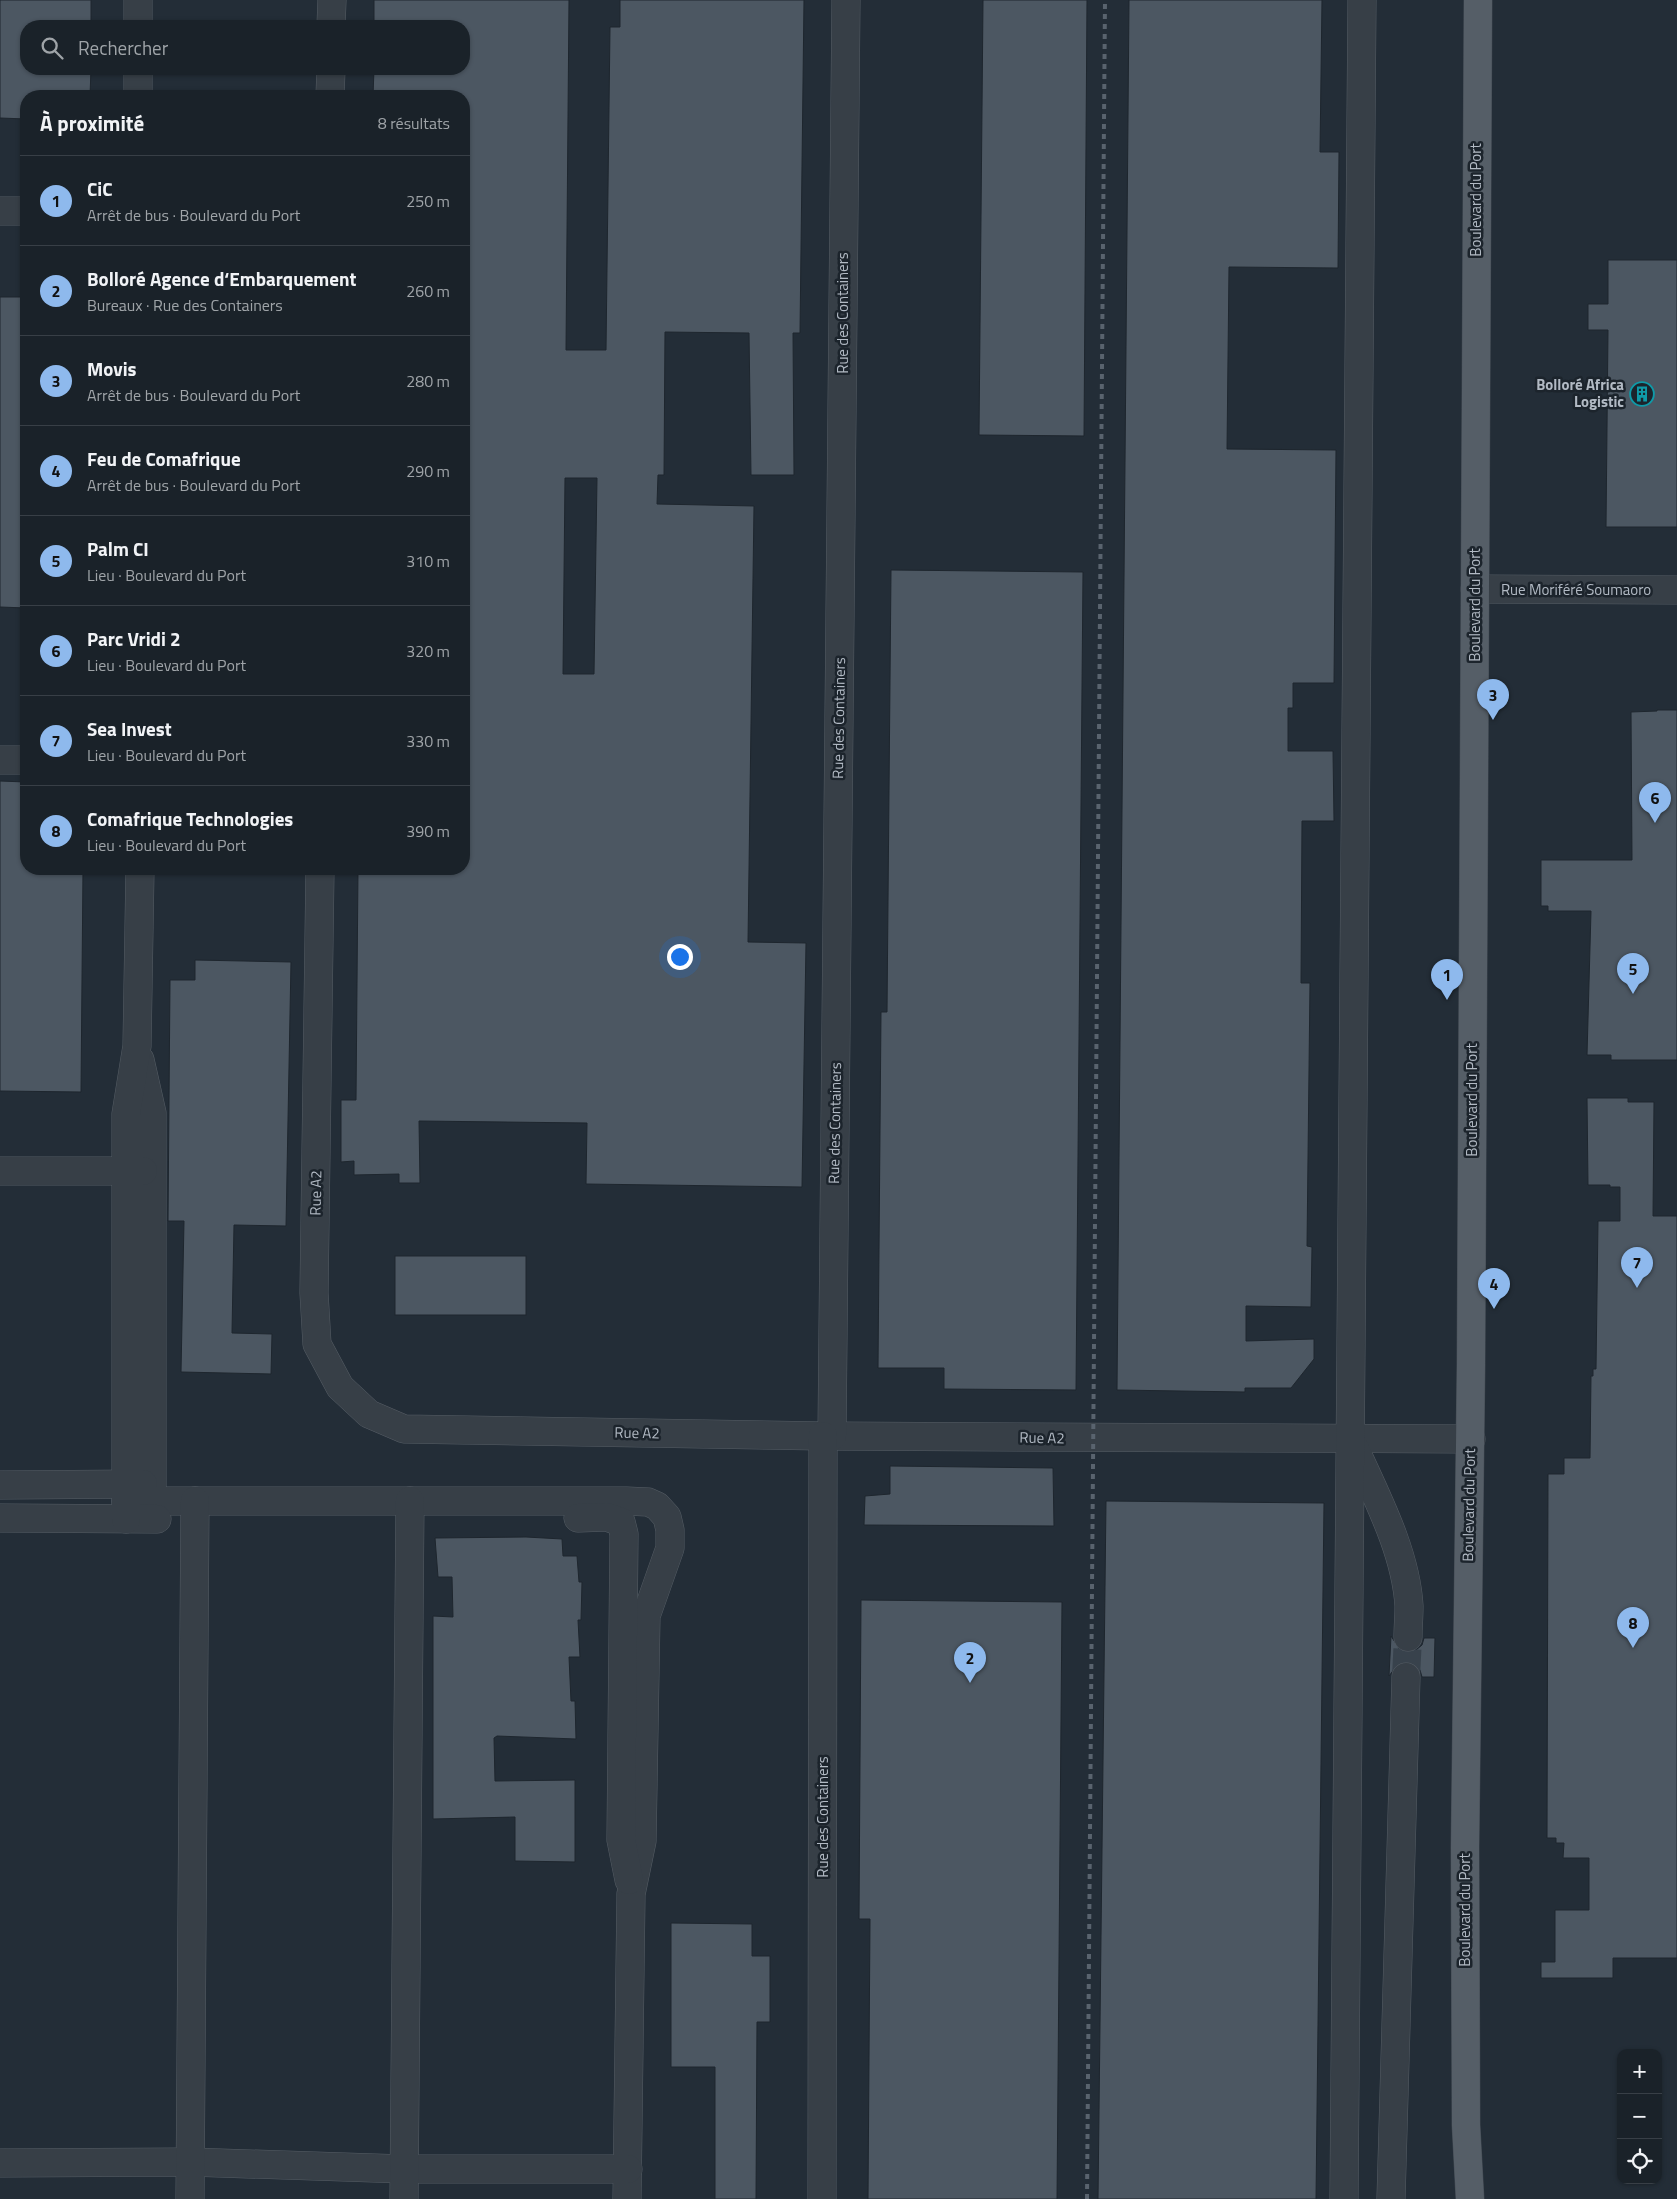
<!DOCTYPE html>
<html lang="fr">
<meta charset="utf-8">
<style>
:root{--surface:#1a2229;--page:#272f35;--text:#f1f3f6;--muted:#9fa4a8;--line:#383f46;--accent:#8eb9ed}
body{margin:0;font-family:"Titillium Web",sans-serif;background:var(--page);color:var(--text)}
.controls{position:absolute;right:15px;bottom:15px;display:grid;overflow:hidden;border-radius:10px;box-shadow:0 1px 4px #0004}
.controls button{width:45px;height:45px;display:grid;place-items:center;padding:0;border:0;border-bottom:1px solid var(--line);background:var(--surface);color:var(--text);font:25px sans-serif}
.you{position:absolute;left:679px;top:956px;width:18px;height:18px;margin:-12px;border:4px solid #fff;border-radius:50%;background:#1a73e8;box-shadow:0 0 0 8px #1a73e833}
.badge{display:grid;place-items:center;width:32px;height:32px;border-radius:50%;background:var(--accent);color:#111;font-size:16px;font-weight:700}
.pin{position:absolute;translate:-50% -41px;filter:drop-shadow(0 1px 2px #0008)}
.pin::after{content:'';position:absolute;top:26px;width:18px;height:15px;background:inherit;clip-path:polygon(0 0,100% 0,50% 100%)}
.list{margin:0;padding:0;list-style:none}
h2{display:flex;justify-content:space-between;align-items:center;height:65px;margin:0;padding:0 20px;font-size:21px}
h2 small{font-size:16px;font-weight:400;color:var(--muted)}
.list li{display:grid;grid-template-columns:32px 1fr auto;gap:15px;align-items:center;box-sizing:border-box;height:90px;padding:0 20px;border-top:1px solid var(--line)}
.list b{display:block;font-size:19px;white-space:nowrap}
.list p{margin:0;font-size:16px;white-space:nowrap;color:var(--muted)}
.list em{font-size:16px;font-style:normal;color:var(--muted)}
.icon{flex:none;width:28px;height:28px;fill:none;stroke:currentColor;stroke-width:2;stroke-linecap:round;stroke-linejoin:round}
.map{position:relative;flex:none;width:1677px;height:2199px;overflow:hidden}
.search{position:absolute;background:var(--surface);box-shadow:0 1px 4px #0004;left:20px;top:20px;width:450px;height:55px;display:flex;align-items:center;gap:12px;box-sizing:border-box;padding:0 18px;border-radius:20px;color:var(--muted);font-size:19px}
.panel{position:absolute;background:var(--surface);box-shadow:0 1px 4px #0004;left:20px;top:90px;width:450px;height:785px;border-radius:20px}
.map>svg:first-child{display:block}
.building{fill:#4c5762;stroke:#1e262e;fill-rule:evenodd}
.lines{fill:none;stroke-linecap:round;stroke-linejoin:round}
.minor-tunnel{stroke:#38424c;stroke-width:28;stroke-dasharray:28 14;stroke-linecap:butt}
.minor-casing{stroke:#555d65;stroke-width:29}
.major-casing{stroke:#404851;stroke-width:29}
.minor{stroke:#373f47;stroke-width:28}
.major{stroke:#555e67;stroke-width:28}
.rail{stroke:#59636e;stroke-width:4;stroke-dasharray:5 5;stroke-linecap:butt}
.labels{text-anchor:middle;stroke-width:5;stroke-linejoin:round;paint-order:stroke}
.street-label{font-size:15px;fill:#b2bac4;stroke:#1c242c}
.poi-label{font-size:15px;font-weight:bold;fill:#b2bac4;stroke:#1c242c;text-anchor:end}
</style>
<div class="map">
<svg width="1677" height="2199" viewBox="0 0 1677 2199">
<rect width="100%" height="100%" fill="#232d37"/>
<g class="building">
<path d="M0,0H91V26H26V69H91L90,96H26V119L0,118Z"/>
<path d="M374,0H569L566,350H606L610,27H620V0H804L800,333H793L794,475H751L749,333L665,332L664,475H658L657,504L754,506L748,942L806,943L802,1187L586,1184L587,1123L419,1121L420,1183H399V1174L354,1175V1161L341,1162V1100H356L358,869H464V96H373L374,69H464V26H374ZM565,478H597L594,674H563Z"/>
<path d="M983,0H1087L1084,436L979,435Z"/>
<path d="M1129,0H1322L1320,152H1339L1338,268L1229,267L1227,449L1336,450L1334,683H1293V708H1288V751H1333L1334,821H1302L1301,983H1310L1307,1246L1312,1247L1311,1307L1246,1306V1341L1314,1339V1359L1291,1388H1245V1392L1117,1390Z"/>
<path d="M1608,260H1677V527H1606L1608,330H1588V304H1608Z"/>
<path d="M0,297H26V608L0,607Z"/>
<path d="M891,570L1083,572L1076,1390L944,1389V1368H878L881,1012H887Z"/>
<path d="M1657,710H1677V1060H1611V1055H1587L1591,911H1548V906H1541V860H1632L1631,712L1657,711Z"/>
<path d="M0,781L26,782V869H83L81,1092L0,1091Z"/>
<path d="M195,960L291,962L286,1226L234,1225L232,1333L272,1334L271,1374L181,1372L184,1221H168L170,980H195Z"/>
<path d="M1587,1098H1628V1102H1654L1653,1216H1677V1958H1613V1978H1541V1962H1555V1910H1589V1858H1563L1564,1843H1556V1838H1547L1548,1474H1564V1458H1590L1591,1376H1593V1369H1596L1598,1221H1620V1187H1610V1185H1588Z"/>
<rect x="395" y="1256" width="131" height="59"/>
<path d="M890,1466L1053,1468L1054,1526L864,1525L865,1496L890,1494Z"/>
<path d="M1106,1501L1324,1503L1316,2199H1098Z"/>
<path d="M526,1537L562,1539L563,1556H577L579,1582H582L581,1620H578L580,1657H569L571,1701H575L576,1739L497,1736L494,1738L495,1781L575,1780V1862L515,1861V1817L433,1819V1616L453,1617L452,1577H438L435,1538Z"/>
<path d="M861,1600L1062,1602L1057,2199H868L870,1919H859Z"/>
<path d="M1391,1636L1400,1650L1407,1653L1416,1650L1422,1645L1424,1638H1435L1434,1677H1422L1420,1670L1415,1664L1407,1661L1398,1664L1389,1676Z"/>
<path d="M671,1923L752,1924V1956H770V2022H757L756,2199H715V2067H671Z"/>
</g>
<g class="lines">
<path class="minor-tunnel" d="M1406,1677L1408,1637"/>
<g class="minor-casing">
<g id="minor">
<path d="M138,0V26"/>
<path d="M331,26L332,0"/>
<path d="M138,69V96"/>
<path d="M330,96L331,69"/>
<path d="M0,211H26"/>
<path d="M1475,589L1677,590"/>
<path d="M0,760H26"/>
<path d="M320,869L314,1293L317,1344L340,1387L369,1414L404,1429L823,1436L1471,1439"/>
<path d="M140,1060L152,1113V1518"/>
<path d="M0,1171H143"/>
<path d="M832,1436L846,0"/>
<path d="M1354,1447C1376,1496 1406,1552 1409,1606C1409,1617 1408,1627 1408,1637"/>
<path d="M0,1485L143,1484"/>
<path d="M126,1501H626L648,1502L657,1506L667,1517L670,1530V1548L646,1616L642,1841L631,1894L627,2199"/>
<path d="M0,1518L157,1519"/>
<path d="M578,1518L607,1517L621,1522L624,1534L621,1840L629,1880"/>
<path d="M126,1519V1114L137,1046L140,869"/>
<path d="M0,2163L190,2162L404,2169H628"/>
<path d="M190,2199L195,1501"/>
<path d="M404,2199L410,1501"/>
<path d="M822,2199L823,1436"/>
<path d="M1344,2199L1362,0"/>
<path d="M1391,2199L1406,1677"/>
</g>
</g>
<g class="major-casing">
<path id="major" d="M1470,2199L1466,2125L1465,1848L1471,1365L1478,0"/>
</g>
<use href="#minor" class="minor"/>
<use href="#major" class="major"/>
<path class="rail" d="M1087,2199L1105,0"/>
</g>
<defs>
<g id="building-ring" transform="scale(1.25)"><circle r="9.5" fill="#1c242c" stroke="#0f9aa8" stroke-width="1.5"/><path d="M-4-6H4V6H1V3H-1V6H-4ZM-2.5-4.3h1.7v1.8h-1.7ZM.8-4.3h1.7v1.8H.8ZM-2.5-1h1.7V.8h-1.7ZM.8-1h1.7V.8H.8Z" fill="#0f9aa8"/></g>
</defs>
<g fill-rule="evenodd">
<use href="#building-ring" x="1642" y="394"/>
</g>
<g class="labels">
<g class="street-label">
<text transform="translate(1476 200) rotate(-90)" y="5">Boulevard du Port</text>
<text transform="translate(843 313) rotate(-90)" y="5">Rue des Containers</text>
<text x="1576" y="595">Rue Moriféré Soumaoro</text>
<text transform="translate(1475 605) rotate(-90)" y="5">Boulevard du Port</text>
<text transform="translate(839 718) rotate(-89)" y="5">Rue des Containers</text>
<text transform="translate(1472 1100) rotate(-90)" y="5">Boulevard du Port</text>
<text transform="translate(835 1123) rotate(-89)" y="5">Rue des Containers</text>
<text transform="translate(316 1193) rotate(-89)" y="5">Rue A2</text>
<text transform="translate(637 1433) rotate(1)" y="5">Rue A2</text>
<text transform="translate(1042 1438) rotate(1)" y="5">Rue A2</text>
<text transform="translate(1469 1505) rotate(-89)" y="5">Boulevard du Port</text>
<text transform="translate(823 1817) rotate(-90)" y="5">Rue des Containers</text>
<text transform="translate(1465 1910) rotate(-90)" y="5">Boulevard du Port</text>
</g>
<g class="poi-label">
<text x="1624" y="390">Bolloré Africa<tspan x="1624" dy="17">Logistic</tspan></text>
</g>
</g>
</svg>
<div class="controls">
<button>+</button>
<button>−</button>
<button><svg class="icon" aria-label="locate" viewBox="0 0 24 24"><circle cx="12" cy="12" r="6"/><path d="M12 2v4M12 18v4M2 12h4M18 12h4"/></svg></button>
</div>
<div class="you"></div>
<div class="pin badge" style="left:1447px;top:1000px">1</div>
<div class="pin badge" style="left:970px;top:1683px">2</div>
<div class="pin badge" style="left:1493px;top:720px">3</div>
<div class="pin badge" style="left:1494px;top:1309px">4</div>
<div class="pin badge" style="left:1633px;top:994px">5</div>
<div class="pin badge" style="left:1655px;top:823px">6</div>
<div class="pin badge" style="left:1637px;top:1288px">7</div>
<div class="pin badge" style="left:1633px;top:1648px">8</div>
<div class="search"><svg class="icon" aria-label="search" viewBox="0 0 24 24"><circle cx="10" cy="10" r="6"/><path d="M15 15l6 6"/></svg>Rechercher</div>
<section class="panel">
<h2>À proximité<small>8 résultats</small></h2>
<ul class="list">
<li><span class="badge">1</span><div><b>CiC</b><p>Arrêt de bus · Boulevard du Port</p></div><em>250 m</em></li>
<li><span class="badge">2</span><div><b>Bolloré Agence d‘Embarquement</b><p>Bureaux · Rue des Containers</p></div><em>260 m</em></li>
<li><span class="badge">3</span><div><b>Movis</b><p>Arrêt de bus · Boulevard du Port</p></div><em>280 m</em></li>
<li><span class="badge">4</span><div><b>Feu de Comafrique</b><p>Arrêt de bus · Boulevard du Port</p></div><em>290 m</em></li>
<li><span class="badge">5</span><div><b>Palm CI</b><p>Lieu · Boulevard du Port</p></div><em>310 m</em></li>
<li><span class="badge">6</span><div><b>Parc Vridi 2</b><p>Lieu · Boulevard du Port</p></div><em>320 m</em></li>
<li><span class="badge">7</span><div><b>Sea Invest</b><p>Lieu · Boulevard du Port</p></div><em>330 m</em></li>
<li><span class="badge">8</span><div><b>Comafrique Technologies</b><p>Lieu · Boulevard du Port</p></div><em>390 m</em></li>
</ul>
</section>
</div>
